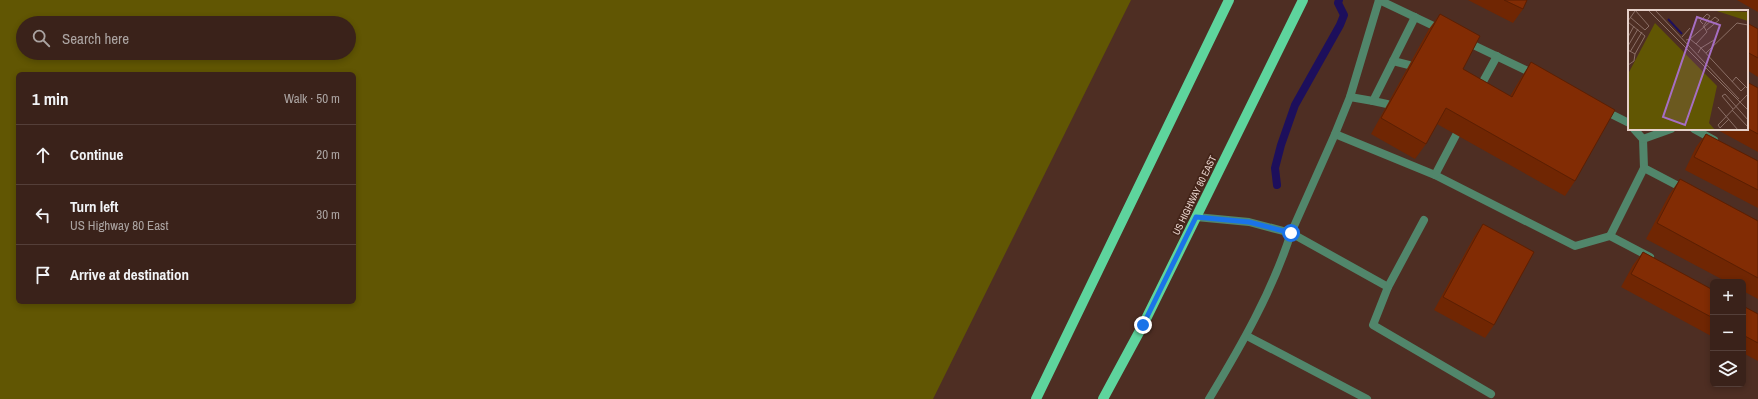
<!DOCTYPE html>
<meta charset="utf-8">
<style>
:root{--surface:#3a221a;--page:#412a23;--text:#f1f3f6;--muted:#aba4a2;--line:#543f39}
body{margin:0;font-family:"Archivo Narrow",sans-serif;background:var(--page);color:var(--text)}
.controls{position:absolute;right:12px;bottom:12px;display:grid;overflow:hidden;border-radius:6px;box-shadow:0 2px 6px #0003}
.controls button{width:36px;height:36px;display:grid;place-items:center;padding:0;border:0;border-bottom:1px solid var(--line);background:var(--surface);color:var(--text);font:20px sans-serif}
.stop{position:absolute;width:12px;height:12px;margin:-9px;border:3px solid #1a73e8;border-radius:50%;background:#fff}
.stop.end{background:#1a73e8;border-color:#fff;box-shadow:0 1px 4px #0008}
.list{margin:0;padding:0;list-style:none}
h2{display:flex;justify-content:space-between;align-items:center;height:52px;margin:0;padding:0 16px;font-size:17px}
h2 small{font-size:13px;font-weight:400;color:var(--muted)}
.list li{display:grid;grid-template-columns:26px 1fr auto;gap:12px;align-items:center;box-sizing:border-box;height:60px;padding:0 16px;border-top:1px solid var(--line)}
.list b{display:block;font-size:15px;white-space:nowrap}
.list p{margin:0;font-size:13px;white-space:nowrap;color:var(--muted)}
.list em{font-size:13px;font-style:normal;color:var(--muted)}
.icon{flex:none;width:22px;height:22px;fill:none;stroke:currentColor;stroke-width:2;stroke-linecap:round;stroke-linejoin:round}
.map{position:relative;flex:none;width:1758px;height:399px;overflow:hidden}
.search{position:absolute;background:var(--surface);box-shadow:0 2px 6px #0003;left:16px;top:16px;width:340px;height:44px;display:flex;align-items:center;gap:10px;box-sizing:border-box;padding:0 14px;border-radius:22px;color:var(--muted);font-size:15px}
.panel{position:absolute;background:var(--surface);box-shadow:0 2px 6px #0003;left:16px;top:72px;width:340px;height:232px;border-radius:6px}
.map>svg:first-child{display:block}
.green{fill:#615603;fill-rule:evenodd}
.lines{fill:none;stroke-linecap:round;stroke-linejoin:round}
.stream{stroke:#1d0f5c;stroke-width:8}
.lane{stroke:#51866b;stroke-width:8}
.primary{stroke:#5ed49d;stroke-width:10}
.wall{fill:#702603}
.building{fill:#822c04;stroke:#5b1f03}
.route{stroke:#1a73e8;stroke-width:5}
.labels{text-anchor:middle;stroke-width:3.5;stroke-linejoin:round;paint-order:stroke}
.street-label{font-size:10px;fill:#e6d1ca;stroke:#432419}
.inset-river{fill:none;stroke:#1d0f5c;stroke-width:2}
.inset-road{fill:none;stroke:#8b6f66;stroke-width:1}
.view{fill:#a66ec3;fill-opacity:0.15;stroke:#a66ec3;stroke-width:2}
.inset-edge{fill:none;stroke:#e6d1ca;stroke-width:2}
</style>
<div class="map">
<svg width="1758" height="399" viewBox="0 0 1758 399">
<rect width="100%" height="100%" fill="#4e2e23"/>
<path class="green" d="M0,0H1131L933,399H0ZM23,23H349V53H23ZM18,74H354V302H18Z"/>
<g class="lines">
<path class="stream" d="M1277,185L1275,168L1281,145L1295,105L1340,25L1344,15L1338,3L1339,0"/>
<g class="lane">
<path d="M1379,0L1440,29"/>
<path d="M1467,42L1536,75"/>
<path d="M1393,61L1409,65"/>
<path d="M1479,89L1497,56"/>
<path d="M1350,97L1373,101L1415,17"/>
<path d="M1373,101L1387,104"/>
<path d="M1603,110L1629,123"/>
<path d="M1694,129L1714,140"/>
<path d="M1335,134L1435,175L1575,246L1610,236L1644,168L1643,139L1634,129"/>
<path d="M1643,139L1671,129"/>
<path d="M1644,168L1686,190"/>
<path d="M1435,175L1456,135"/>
<path d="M1196,217L1249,222L1291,233L1335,134L1350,97L1379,0"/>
<path d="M1610,236L1650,257"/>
<path d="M1388,287L1424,220"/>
<path d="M1247,336L1367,399"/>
<path d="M1209,399C1241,346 1272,292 1291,233L1388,287L1373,325L1491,394"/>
</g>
<g class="primary">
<path d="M1036,399L1229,0"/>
<path d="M1103,399L1143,325L1303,0"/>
</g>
</g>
<g class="wall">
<path d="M1468,0H1527L1523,9L1513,23Z"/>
<path d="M1737,0H1758V12Z"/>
<path d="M1440,14L1463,69L1510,96L1521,78L1531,62L1575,181L1565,196L1437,124L1426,144L1415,159L1371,134L1429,29Z"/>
<path d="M1747,23L1758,29V77L1747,70Z"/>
<path d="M1747,82L1758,88V152L1716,129H1747Z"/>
<path d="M1706,134L1758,161V208L1685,170L1696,147Z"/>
<path d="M1680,179L1758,221V299L1743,291V282H1727L1646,239L1669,195Z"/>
<path d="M1483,224L1494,325L1485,338L1434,310L1474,237Z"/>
<path d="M1643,252L1713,290V337L1621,287L1633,265Z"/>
<path d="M1743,306L1758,314V361L1743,353Z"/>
</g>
<g class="building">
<path d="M1504,0H1527L1523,9Z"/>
<path d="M1440,14L1480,36L1463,69L1512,97L1531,62L1615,110L1575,181L1446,108L1426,144L1381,118Z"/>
<path d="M1747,23L1758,29V58L1747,52Z"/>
<path d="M1747,82L1758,88V134L1747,128Z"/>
<path d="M1706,134L1758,161V190L1694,157Z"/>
<path d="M1680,179L1758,221V278L1657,223Z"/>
<path d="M1483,224L1534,252L1494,325L1443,297Z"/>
<path d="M1643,252L1713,290V318L1631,274Z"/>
<path d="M1743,306L1758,314V343L1743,335Z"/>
</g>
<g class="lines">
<path class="route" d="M1143,325L1196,217L1249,222L1291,233"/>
</g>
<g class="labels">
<g class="street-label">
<text transform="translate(1194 195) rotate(-64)" y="4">US HIGHWAY 80 EAST</text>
</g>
</g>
<g transform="translate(1628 10)">
<rect width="120" height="120" fill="#4e2e23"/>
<path d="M86,0L120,2V11L95,3ZM27,13L89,76L81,113L87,120H0V64Z" fill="#615603"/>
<path class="inset-river" d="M40,9L54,24"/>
<path class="inset-road" d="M20,0L120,100M27,0L111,89M2,7L17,20L21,16L7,0M0,11L7,1M0,12L17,26L7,44L0,40M75,17L82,6L79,4L72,11L75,14M76,17L87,7L91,10L79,20M0,27L6,16M54,27L62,18M62,29L76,17L79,22L68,34M58,30L62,29L73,38L70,43M86,30L73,38L113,81L117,77M0,36L10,19M2,42L14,22M78,43L109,13L120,15M0,55L6,51L7,44M104,72L108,67L120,79M90,97L110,120M105,99L94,86L97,84L120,110M104,100L120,117M101,109L92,118L90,115L120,84"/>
<path class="view" d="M69,7L92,15L57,115L35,107Z"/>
<rect width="120" height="120" class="inset-edge"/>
</g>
</svg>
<div class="controls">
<button>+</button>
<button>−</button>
<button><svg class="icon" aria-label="layers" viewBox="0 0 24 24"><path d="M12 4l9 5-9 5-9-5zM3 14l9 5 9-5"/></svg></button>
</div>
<div class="stop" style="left:1291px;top:233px"></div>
<div class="stop end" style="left:1143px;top:325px"></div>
<div class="search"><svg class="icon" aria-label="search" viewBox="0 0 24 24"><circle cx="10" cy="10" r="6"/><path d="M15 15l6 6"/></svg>Search here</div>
<section class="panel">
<h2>1 min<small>Walk · 50 m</small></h2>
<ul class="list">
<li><svg class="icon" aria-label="ahead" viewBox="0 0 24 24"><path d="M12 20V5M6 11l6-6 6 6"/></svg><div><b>Continue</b></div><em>20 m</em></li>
<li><svg class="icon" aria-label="left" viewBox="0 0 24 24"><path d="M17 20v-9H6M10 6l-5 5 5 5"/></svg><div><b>Turn left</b><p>US Highway 80 East</p></div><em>30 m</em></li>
<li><svg class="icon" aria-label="arrive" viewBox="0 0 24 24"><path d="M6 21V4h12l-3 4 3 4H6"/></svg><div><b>Arrive at destination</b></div></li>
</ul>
</section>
</div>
